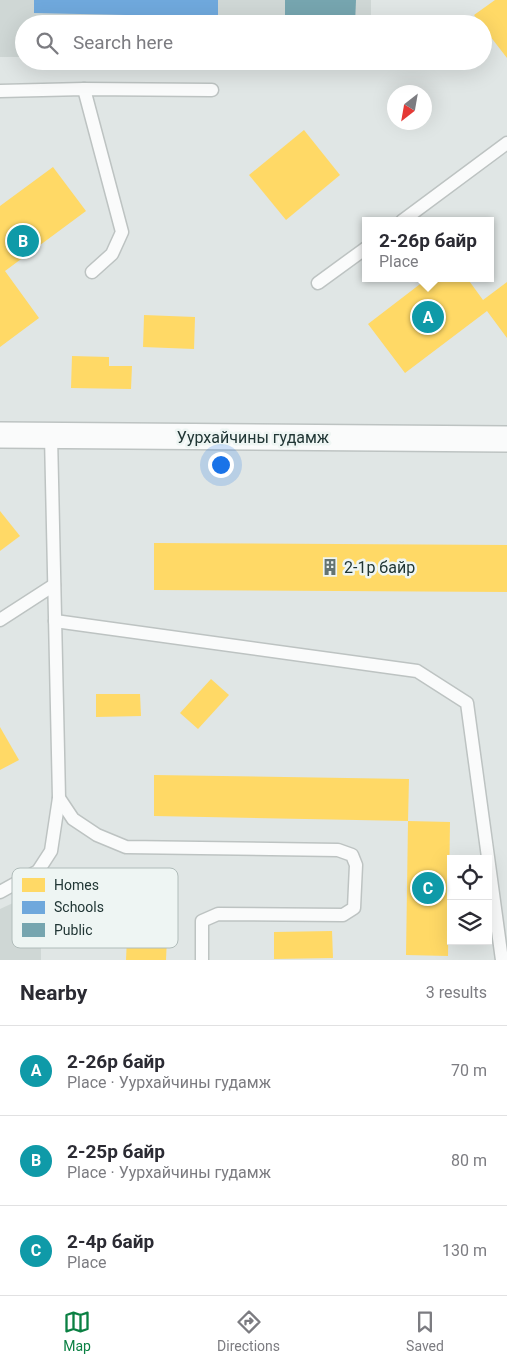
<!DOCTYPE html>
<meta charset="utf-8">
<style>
:root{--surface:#fff;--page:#f7f7f7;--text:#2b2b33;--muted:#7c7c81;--line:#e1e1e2;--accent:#0b8043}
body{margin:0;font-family:Roboto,sans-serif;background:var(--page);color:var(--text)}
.controls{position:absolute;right:15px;bottom:15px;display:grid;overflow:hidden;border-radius:0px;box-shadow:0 5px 20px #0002}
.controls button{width:45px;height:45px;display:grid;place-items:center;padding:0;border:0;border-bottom:1px solid var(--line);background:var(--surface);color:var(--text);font:25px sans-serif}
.compass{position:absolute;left:387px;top:85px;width:45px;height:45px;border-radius:50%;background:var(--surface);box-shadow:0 5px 20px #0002;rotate:211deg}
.you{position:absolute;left:220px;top:464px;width:18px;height:18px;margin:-12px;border:4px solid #fff;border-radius:50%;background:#1a73e8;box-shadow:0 0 0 8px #1a73e833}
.badge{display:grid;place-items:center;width:32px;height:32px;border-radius:50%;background:var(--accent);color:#fff;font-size:16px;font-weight:700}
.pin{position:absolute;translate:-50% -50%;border:2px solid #fff;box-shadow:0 1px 5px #0006}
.popup{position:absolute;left:362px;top:217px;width:132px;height:65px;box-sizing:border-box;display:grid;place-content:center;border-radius:0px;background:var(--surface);filter:drop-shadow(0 1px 4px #0005);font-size:16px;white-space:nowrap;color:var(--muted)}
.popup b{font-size:19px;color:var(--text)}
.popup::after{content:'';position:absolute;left:50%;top:100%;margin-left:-10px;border:10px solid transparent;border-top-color:var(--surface)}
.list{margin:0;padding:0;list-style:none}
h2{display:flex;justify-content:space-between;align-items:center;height:65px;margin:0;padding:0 20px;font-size:21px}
h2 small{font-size:16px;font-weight:400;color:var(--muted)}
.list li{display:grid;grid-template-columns:32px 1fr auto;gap:15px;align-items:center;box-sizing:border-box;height:90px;padding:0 20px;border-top:1px solid var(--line)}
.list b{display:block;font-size:19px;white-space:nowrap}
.list p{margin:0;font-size:16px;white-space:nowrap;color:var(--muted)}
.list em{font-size:16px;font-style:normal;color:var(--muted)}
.icon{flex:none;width:28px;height:28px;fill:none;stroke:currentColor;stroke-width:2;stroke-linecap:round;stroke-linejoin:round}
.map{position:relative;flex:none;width:507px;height:960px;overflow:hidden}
.search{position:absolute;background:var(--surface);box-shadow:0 5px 20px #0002;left:15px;right:15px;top:15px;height:55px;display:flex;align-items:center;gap:12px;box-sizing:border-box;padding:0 18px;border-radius:28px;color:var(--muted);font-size:19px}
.sheet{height:335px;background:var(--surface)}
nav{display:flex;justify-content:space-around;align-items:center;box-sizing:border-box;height:70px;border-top:1px solid var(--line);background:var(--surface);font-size:14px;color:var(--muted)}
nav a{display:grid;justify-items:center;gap:2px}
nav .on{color:var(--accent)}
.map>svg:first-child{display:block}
.built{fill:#cfd7d5}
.homes{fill:#ffd966}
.schools{fill:#6fa8dc}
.public{fill:#76a5af}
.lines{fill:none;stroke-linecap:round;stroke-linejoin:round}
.service-casing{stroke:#bdc3c2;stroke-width:15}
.minor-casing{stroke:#bdc3c2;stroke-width:28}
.service{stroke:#fafbfb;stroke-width:12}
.minor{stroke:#fafbfb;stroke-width:25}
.labels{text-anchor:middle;stroke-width:5;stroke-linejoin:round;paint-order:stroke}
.street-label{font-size:16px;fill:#213635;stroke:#eef5f3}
.poi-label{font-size:16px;fill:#213635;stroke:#eef5f3;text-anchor:start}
.key{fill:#eef5f3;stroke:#b0bcba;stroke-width:1}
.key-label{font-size:14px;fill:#213635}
</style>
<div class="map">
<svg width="507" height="960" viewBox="0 0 507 960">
<rect width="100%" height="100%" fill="#e0e6e5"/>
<g class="built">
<path d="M0,0H371V24H24V57H0Z"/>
<path d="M13,903L41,934V960H0V909Z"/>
</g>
<g class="homes">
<path d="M495,0H507V58L483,27V24H481L474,15Z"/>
<path d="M304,130L340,175L286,220L249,175Z"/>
<path d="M53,167L86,211L5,271L39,318L0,347V206Z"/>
<path d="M428,278H467L483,300L507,282V338L487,311L405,373L368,324Z"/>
<path d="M144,315L195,317L194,349L143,347Z"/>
<path d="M72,356L109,357V366H132L131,389L71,388Z"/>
<path d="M0,511L20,536L0,551Z"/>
<path d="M154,543L507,545V592L154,590Z"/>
<path d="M211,679L229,695L198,729L180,713Z"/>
<path d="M96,694H140L141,716L96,717Z"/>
<path d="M0,727L19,760L0,770Z"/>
<path d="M154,775L409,779L408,821L154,816Z"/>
<path d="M408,821L450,822L448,956L406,955Z"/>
<path d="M130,869L170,871L166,960H126Z"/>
<path d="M332,931L333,958L274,959V932Z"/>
</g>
<path class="schools" d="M34,0H218V17L34,13Z"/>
<path class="public" d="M285,0H356L355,24H285Z"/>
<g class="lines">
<g class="service-casing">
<g id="service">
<path d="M84,89L122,232L112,254L92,272"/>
<path d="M0,91L84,89L212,90"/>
<path d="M402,221L507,143"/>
<path d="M318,283L366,248"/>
<path d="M51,436L59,798L73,819L97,835L126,847L338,850L352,855L356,865L354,908L343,915L218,914L202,921V960"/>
<path d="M0,620L54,585"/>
<path d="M55,621L417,671L467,703L502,960"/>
<path d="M0,892L38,871L51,851L59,798"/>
</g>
</g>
<g class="minor-casing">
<path id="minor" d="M0,435L507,439"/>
</g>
<use href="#service" class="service"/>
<use href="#minor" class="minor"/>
</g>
<defs>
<g id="building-bare" transform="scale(1.35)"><path d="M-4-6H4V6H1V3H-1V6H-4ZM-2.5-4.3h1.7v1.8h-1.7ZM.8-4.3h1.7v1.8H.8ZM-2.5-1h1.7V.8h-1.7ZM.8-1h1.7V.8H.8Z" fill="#647473" stroke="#eef5f3" stroke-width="2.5" paint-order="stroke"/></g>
</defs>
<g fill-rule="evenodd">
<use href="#building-bare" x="330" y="567"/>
</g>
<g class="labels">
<g class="street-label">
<text x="253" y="443">Уурхайчины гудамж</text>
</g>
<g class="poi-label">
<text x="344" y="573">2-1р байр</text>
</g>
</g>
<rect x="12" y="868" width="166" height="80" rx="8" class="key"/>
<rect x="22" y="878" width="23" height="14" fill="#ffd966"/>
<rect x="22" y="901" width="23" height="13" fill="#6fa8dc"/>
<rect x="22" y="923" width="23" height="14" fill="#76a5af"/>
<g class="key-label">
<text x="54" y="890">Homes</text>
<text x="54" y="912">Schools</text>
<text x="54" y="935">Public</text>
</g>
</svg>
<div class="controls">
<button><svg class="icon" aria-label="locate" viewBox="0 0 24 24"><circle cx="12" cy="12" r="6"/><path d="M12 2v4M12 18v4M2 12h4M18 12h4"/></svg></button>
<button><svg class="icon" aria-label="layers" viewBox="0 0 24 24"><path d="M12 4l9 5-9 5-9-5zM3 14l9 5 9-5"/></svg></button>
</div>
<svg class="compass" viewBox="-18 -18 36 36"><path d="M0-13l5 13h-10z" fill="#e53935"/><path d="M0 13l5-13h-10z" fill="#7c7c81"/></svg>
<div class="you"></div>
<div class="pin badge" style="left:428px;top:317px;background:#0f9aa8">A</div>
<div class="popup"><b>2-26р байр</b>Place</div>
<div class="pin badge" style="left:23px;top:241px;background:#0f9aa8">B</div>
<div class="pin badge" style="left:428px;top:888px;background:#0f9aa8">C</div>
<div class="search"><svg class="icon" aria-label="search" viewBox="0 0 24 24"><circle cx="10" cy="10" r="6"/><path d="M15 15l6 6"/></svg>Search here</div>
</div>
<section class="sheet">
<h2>Nearby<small>3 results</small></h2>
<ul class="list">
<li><span class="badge" style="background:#0f9aa8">A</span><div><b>2-26р байр</b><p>Place · Уурхайчины гудамж</p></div><em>70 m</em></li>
<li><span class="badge" style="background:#0f9aa8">B</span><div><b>2-25р байр</b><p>Place · Уурхайчины гудамж</p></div><em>80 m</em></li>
<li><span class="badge" style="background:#0f9aa8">C</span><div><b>2-4р байр</b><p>Place</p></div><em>130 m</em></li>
</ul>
</section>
<nav>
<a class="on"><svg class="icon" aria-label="map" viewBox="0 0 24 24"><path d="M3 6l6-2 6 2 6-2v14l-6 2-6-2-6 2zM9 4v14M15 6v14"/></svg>Map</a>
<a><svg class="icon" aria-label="directions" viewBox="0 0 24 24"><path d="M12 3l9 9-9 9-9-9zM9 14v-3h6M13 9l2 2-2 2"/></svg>Directions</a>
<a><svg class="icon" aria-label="saved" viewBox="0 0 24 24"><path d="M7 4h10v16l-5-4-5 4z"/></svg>Saved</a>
</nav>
